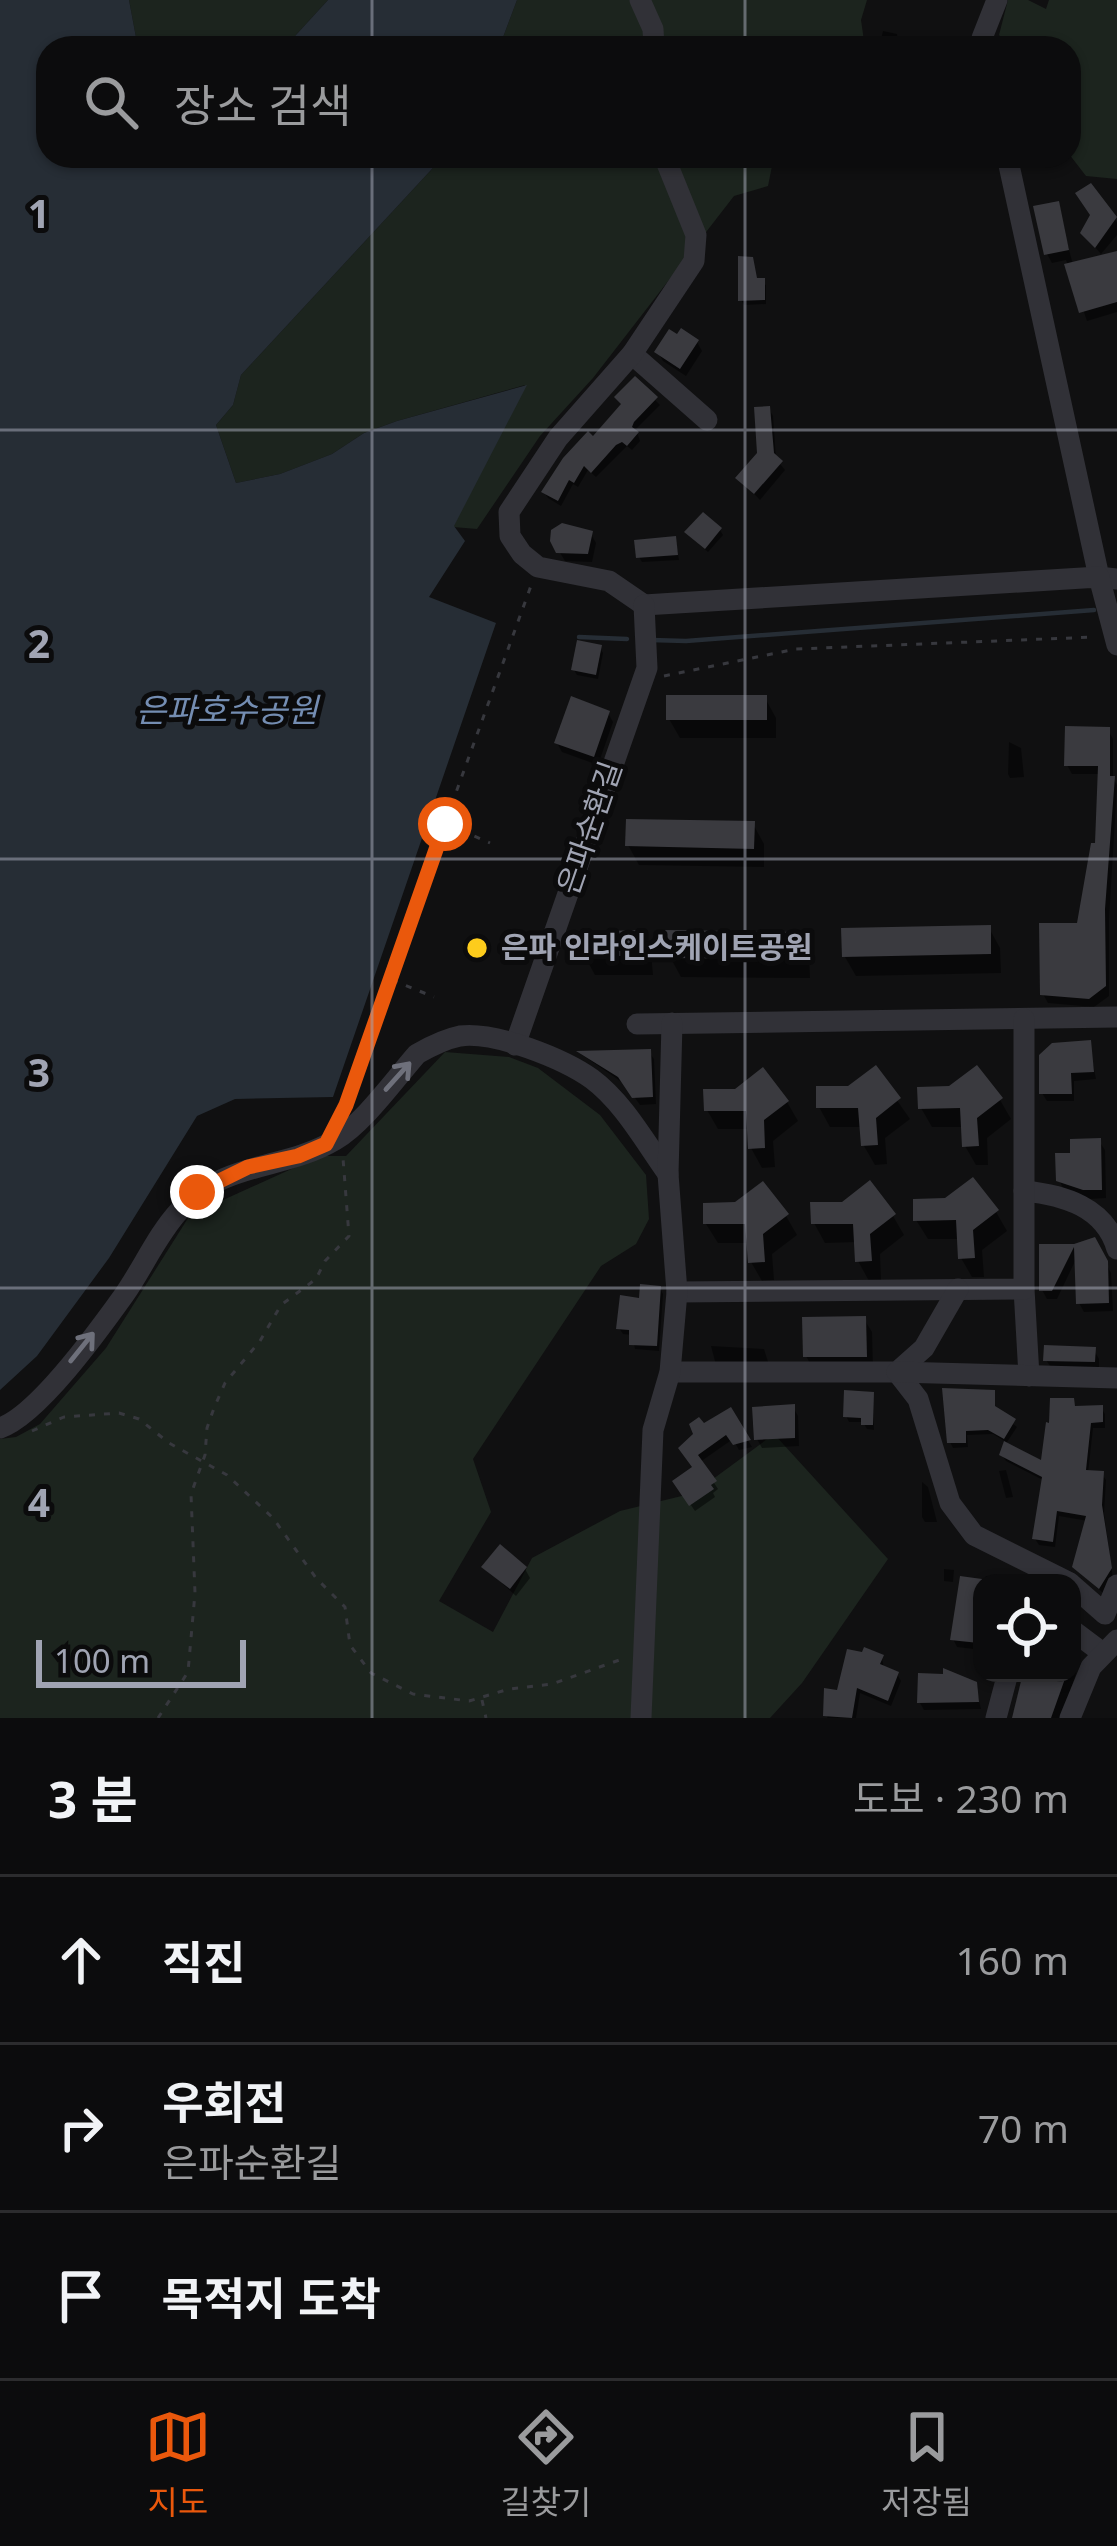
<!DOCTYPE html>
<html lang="ko">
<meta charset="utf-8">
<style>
:root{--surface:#0c0c0d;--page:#151516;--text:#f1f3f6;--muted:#9a9b9d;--line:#2c2c2e;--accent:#ea580c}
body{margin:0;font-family:"Noto Sans","Noto Sans KR",sans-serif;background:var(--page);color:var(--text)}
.controls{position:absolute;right:36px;bottom:36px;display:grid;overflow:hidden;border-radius:24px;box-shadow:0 3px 9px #0004}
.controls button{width:108px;height:108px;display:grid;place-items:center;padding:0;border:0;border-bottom:3px solid var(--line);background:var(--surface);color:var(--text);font:60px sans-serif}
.scale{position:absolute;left:36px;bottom:30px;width:210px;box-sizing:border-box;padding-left:12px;border:6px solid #a0a4b3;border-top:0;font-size:33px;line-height:42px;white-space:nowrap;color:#a0a4b3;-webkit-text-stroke:9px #0b0b0c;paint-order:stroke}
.stop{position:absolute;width:36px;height:36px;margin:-27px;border:9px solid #ea580c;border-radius:50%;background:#fff}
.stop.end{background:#ea580c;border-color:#fff;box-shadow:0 3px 12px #0008}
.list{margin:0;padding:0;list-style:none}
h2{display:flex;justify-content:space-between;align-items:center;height:156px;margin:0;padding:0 48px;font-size:51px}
h2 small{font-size:39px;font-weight:400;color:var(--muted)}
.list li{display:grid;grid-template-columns:78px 1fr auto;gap:36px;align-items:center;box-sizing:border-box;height:168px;padding:0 48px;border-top:3px solid var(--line)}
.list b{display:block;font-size:45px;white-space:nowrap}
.list p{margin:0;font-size:39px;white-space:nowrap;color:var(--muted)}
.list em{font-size:39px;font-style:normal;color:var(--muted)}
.icon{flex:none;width:66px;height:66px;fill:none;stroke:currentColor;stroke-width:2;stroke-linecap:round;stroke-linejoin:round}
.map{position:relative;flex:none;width:1117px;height:1718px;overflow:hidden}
.search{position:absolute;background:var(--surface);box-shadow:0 3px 9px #0004;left:36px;right:36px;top:36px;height:132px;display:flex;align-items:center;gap:30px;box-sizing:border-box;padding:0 42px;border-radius:36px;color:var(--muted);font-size:45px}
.sheet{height:660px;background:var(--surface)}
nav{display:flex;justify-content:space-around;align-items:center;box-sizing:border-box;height:168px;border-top:3px solid var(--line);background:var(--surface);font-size:33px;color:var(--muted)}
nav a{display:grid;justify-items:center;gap:6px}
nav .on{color:var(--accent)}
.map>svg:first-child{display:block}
.green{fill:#1c241e}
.water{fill:#262d35}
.shadow{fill:#0007}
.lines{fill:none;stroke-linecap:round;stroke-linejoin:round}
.stream{stroke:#262d35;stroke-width:4.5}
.building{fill:#3a3a3f}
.path{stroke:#37383e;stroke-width:3;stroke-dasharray:6 9;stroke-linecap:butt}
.minor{stroke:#313137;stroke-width:21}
.oneway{stroke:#6e707b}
.route{stroke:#ea580c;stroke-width:15}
.grid{fill:none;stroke:#a0a4b3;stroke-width:3;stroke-opacity:0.55}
.poi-dot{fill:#fdcc1c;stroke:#0b0b0c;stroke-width:4.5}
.labels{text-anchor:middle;stroke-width:10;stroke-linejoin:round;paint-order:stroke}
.street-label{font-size:30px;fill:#a0a4b3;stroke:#0b0b0c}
.poi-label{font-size:30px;font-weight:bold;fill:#a0a4b3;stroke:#0b0b0c;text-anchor:start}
.water-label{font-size:33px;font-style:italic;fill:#748db2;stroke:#0b0b0c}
.grid-label{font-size:39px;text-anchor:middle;font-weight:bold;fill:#a0a4b3;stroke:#0b0b0c;stroke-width:10;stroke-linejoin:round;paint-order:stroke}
</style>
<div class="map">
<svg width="1117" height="1718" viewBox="0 0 1117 1718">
<rect width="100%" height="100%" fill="#101011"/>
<g class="green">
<path d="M129,0H328L284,48H138Z"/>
<path d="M517,0H867L861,20L865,48H499Z"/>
<path d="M1008,0H1028L1046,9L1049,0H1117V179L1086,176L1069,154V48H1010L999,35Z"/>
<path d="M444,156H774L768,186L734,196L593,378L540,436L477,529L453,527L525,385L397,421L364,433L332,454L280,474L236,483L216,425L233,405L241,375Z"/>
<path d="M445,1052L509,1057L538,1068L600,1115L646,1175L649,1219L636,1244L601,1266L473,1459L491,1512L439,1601L493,1632L532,1558L620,1511L694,1493L774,1434L888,1559L802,1683L770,1718H0V1439L16,1437L40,1424L106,1348L190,1215L320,1156H346Z"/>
</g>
<g class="water">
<path d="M0,0H129L138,48H48V156H444L241,375L233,405L216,425L236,483L280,474L332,454L364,433L397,421L527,385L454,526L465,541L429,597L496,623L333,1097L235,1099L197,1116L109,1258L37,1356L0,1390Z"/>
<path d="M328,0H517L499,48H284Z"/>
</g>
<g class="shadow">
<path d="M883,31L897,34L899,48H879Z"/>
<path d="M1090,187L1117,222V235L1101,254L1083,233L1093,216Z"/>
<path d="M1057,204L1073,265L1117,254V312L1087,321L1066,260L1052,263L1047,254Z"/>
<path d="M757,281L766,285V304L744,305L741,300Z"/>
<path d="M697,342L702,351L686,376L663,361L658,352Z"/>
<path d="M635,380L660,405L636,429L640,441L632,450L627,446L596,477L588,470L578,487L573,484L561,506L548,498L544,492L624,406Z"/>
<path d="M769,409L773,416L776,459L785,470L760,500L739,478L760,454Z"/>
<path d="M720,530L723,535L708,552L687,533Z"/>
<path d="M591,534L596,543L592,562L565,561L553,541Z"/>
<path d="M675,539L679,560L642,562L639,557Z"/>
<path d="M600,648L603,653L598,679L577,675L574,670Z"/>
<path d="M765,698L776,718V738H680L669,719Z"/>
<path d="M608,713L613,722L598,765L562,752L557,743Z"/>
<path d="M1108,730L1113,739V778L1117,785L1109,920V996L1094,1007L1048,1003L1043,994L1080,926L1098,846L1101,774H1072L1067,765Z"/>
<path d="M1009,742L1021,748L1024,777L1010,778L1008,774Z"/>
<path d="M753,824L764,844V867L639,865L628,845Z"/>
<path d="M989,928L1000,948L1001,973L856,976L845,957Z"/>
<path d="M640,933L651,953L653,975H595L584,955Z"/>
<path d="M798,935L809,954L810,978L681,977L670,957Z"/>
<path d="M1089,1044L1096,1079L1074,1081V1101H1047L1042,1093Z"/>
<path d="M649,1052L654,1059L656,1104L640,1105L626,1085L581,1054Z"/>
<path d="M875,1069L910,1119L885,1138L887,1164L875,1165L864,1146L863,1127H830L819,1107Z"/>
<path d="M1000,1100L1011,1119L987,1138L988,1165H976L965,1146L964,1127H932L921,1108Z"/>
<path d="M787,1102L798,1121L773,1141L775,1167L762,1168L751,1148L750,1129H718L707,1110Z"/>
<path d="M1099,1141L1105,1150L1106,1198L1090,1199L1064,1190L1059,1180L1073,1156Z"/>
<path d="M946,1201L996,1212L1007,1231L982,1250L984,1277H972L961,1258L960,1239H928L916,1220Z"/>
<path d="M786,1216L797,1235L772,1254L774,1280L762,1281L751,1262L750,1243H718L706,1224Z"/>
<path d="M893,1216L904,1235L880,1254L881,1280L869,1281L858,1261L857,1242L825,1243L814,1223Z"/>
<path d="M1093,1241L1111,1273L1113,1311L1084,1312L1079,1303L1077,1257L1057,1299H1047L1042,1290V1247H1075Z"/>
<path d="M660,1288L663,1294L659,1351L635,1349L632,1335L623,1334L619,1328L642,1301Z"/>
<path d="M864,1319L872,1332L873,1369H813L806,1356Z"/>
<path d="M711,1346L764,1349L769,1365H716Z"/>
<path d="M1094,1350L1099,1359V1370L1052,1369L1046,1360Z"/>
<path d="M993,1393L996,1411L1017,1427L1005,1445L1006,1442L993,1434L967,1435L968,1447L953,1448L950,1442Z"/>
<path d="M873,1395L874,1430L867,1429L863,1422H849L846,1416Z"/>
<path d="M1073,1401L1077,1409L1101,1408L1105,1414V1428H1093L1088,1473L1102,1474L1106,1480L1104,1513L1113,1579L1103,1593L1076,1567L1088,1521L1059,1516L1055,1547L1039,1545L1035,1539L1045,1481L1006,1461L1002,1455L1044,1465Z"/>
<path d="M793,1407L798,1416L799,1446L762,1448L757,1439Z"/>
<path d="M730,1411L752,1447L739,1450L733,1439L700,1462L718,1489L713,1493L715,1497L695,1511L675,1482L695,1468L703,1427Z"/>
<path d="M1006,1470L1013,1497L1006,1498L999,1471Z"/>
<path d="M922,1482L928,1487L937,1522H925L922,1517Z"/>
<path d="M484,1567L525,1569L530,1578L516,1596Z"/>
<path d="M944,1569L954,1570L953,1582L944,1581Z"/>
<path d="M986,1576L1006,1579L1008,1583H982V1650L957,1647L953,1639L962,1579L985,1582Z"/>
<path d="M1072,1657L1078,1667L1062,1718H1014L1024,1673H1072Z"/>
<path d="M882,1658L884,1669L897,1674L901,1681L891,1706L860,1693L856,1718H827L839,1693Z"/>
<path d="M975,1684L981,1709L924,1710L920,1703Z"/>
</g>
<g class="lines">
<g class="stream">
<path d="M579,637L627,639"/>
<path d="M651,640L686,641L1094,610"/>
</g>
</g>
<g class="building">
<path d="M1091,183L1117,217L1095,248L1080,233L1090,215L1075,193Z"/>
<path d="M1059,201L1069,250L1044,255L1033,206Z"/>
<path d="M1117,251V302L1079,313L1064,264Z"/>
<path d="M738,256L753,257L757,278H765V300L738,301Z"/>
<path d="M681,328L699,340L680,369L654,352L669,329L677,334Z"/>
<path d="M635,376L658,397L634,422L632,427L639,432L627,446L622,442L616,445L591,473L584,466L574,483L569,480L558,501L541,492L563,458L588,431L593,436L621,404L614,397Z"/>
<path d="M770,406L774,453L783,461L754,494L735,478L757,453L754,407Z"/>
<path d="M703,512L722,528L705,549L684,532Z"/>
<path d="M562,523L593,531L588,554L556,553L550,541L551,530Z"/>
<path d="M676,536L678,555L636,558L634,540Z"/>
<path d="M577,640L602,645L596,675L571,670Z"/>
<rect x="666" y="695" width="101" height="25"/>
<path d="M571,696L610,711L594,757L554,743Z"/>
<path d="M1065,726L1110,727V776H1115L1105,909L1106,986L1089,999L1040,995L1039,923H1077L1091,843H1095L1098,766H1064Z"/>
<path d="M626,819L755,821L754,849L625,846Z"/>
<path d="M991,925V954L842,957L841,928Z"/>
<path d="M642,930L644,956H581L579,932Z"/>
<path d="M664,930L800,932L801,959L667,958Z"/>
<path d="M1091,1040L1094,1072L1071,1073L1072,1094H1039V1055L1052,1043Z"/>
<path d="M651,1049L653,1097L632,1098L618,1077L576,1051Z"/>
<path d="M876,1065L901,1098L876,1118L878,1145L861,1146L858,1108H816V1086H848Z"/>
<path d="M977,1065L1003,1098L977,1118L979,1146L962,1147L960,1108L918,1109L917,1087L949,1086Z"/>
<path d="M763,1067L789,1101L764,1120L765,1148L748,1149L746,1111H704L703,1089H735Z"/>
<path d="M1101,1138L1102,1190H1083L1056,1181L1055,1153H1070V1139Z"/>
<path d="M973,1177L999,1210L973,1230L975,1258L958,1259L956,1220L913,1221V1199L945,1198Z"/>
<path d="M870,1180L896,1214L870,1234L872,1261L855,1262L853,1224H811L810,1202H842Z"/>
<path d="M763,1181L789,1214L763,1234L765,1262L748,1263L745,1224H703V1203L735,1202Z"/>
<path d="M1095,1237L1108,1261L1109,1303L1076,1304L1074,1247L1052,1291H1039V1244H1074Z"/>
<path d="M640,1284L661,1286L657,1346L629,1345V1330L616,1329L620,1295L639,1298Z"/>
<path d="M866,1316L867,1357H803L802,1317Z"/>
<path d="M1044,1345L1096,1347L1095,1362L1043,1361Z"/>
<path d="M942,1388L995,1390V1406L1016,1419L1004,1439L988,1430L966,1431V1443H947Z"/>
<path d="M844,1390L874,1392L873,1425H861V1418L843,1417Z"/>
<path d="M1050,1398H1074L1075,1406L1103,1405V1422L1091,1423L1086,1470L1104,1471L1102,1505L1112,1568L1099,1589L1072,1567L1086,1516L1057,1511L1053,1542L1032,1539L1042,1477L999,1455L1004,1441L1041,1460L1046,1422L1049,1423Z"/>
<path d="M795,1404V1438L754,1440L752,1407Z"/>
<path d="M731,1407L751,1440L733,1445L726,1435L698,1455L717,1481L711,1485L714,1489L689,1506L672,1481L692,1467L678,1448L693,1434L689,1424L699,1417L704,1423Z"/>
<path d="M500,1544L527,1567L510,1589L481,1567Z"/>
<path d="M960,1576L982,1579L979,1643L950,1640Z"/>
<path d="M864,1647L884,1655L880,1664L899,1672L888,1701L857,1688L852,1718L823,1716L824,1688L837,1690L847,1649L862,1652Z"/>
<path d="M943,1668L977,1682L979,1702L917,1703L918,1673L943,1674Z"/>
<path d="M1023,1673H1067L1051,1718H1012Z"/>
</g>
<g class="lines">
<g class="path">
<path d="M664,676L796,649L1095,637"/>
<path d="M447,824L490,843"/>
<path d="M392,980L434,997"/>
<path d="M339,1115L532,583"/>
<path d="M32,1431L64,1417L119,1413L139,1419L169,1443L227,1475L273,1518L316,1578L345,1607L350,1645L371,1673L413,1694L469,1701L509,1689L552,1684L625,1658"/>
<path d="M482,1700L486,1718"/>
<path d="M158,1718L188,1672L195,1593L191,1494L205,1455L207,1428L214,1408L225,1383L260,1341L281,1305L316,1279L325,1261L349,1236L343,1158"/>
</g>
<g class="minor">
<path d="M640,0L653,29L654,48"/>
<path d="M984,48L982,38L997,0"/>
<path d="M878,156H879"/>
<path d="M1007,156L1099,577L1117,579"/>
<path d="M632,354L707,420"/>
<path d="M644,605L609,581L538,567L522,554L510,536L509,512L558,438L632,354L694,261L696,235L664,156"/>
<path d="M644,605L1099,577L1117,645"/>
<path d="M637,1024L1117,1017"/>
<path d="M515,1045L647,668L644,605"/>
<path d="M1024,1191C1064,1195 1105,1207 1117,1249"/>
<path d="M1024,1289L1029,1376"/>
<path d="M677,1292L1024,1289V1019"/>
<path d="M670,1372H897L924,1348L958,1289"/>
<path d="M897,1372L918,1399L950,1503L974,1535L1070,1583"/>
<path d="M897,1372L1117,1378"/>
<path d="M0,1428C38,1415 99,1330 124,1295C143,1268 157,1235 179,1211C224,1160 283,1171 335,1140C363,1124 395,1079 417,1054C431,1046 445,1039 460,1036C495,1031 564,1059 592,1079C623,1102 645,1142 668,1174"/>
<path d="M1072,1585L1105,1614L1117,1585"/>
<path d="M1072,1630L1096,1648"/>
<path d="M641,1718L653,1430L670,1372L677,1292L668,1174L672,1023"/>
<path d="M996,1718L1008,1673"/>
<path d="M1070,1718L1091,1667L1117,1640"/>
</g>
</g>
<defs><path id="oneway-shaft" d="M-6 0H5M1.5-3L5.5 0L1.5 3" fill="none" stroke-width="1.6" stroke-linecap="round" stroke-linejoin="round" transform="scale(3)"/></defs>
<g class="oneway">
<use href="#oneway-shaft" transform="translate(398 1076) rotate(-48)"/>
<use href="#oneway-shaft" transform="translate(82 1347) rotate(-51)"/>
</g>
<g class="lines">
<path class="route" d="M197,1192L248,1167L298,1156L326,1144L346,1105L445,824"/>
</g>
<path class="grid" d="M372,0V48M745,0V48M372,156V1718M745,156V1718M0,430H1117M0,859H1117M0,1288H1117"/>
<circle class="poi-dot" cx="477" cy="948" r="12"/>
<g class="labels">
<g class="street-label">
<text transform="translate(590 828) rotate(-71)" y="10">은파순환길</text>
</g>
<g class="poi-label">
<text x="501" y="958">은파 인라인스케이트공원</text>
</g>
<g class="water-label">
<text x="227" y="722">은파호수공원</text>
</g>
</g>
<g class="grid-label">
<text x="39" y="228">1</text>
<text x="39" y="658">2</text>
<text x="39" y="1087">3</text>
<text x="39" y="1517">4</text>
</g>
</svg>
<div class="controls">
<button><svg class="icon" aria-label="locate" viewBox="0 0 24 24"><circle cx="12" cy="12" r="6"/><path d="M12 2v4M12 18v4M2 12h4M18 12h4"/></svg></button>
</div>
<div class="scale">100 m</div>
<div class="stop" style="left:445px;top:824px"></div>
<div class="stop end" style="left:197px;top:1192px"></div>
<div class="search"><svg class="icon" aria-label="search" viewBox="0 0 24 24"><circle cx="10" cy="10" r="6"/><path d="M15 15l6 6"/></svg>장소 검색</div>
</div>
<section class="sheet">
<h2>3 분<small>도보 · 230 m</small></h2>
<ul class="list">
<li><svg class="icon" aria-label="ahead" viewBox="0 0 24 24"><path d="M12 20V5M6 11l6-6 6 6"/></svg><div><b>직진</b></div><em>160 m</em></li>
<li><svg class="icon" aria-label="right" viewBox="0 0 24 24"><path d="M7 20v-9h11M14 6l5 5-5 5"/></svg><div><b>우회전</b><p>은파순환길</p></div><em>70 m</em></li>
<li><svg class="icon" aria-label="arrive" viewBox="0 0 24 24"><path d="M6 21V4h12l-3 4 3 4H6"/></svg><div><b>목적지 도착</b></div></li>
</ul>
</section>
<nav>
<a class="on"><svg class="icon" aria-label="map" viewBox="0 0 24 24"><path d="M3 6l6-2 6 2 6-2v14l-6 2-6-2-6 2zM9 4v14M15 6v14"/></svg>지도</a>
<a><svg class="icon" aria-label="directions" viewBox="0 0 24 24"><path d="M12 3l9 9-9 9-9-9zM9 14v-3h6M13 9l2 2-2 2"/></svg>길찾기</a>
<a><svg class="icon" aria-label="saved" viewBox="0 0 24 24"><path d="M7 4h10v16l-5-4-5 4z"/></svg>저장됨</a>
</nav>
